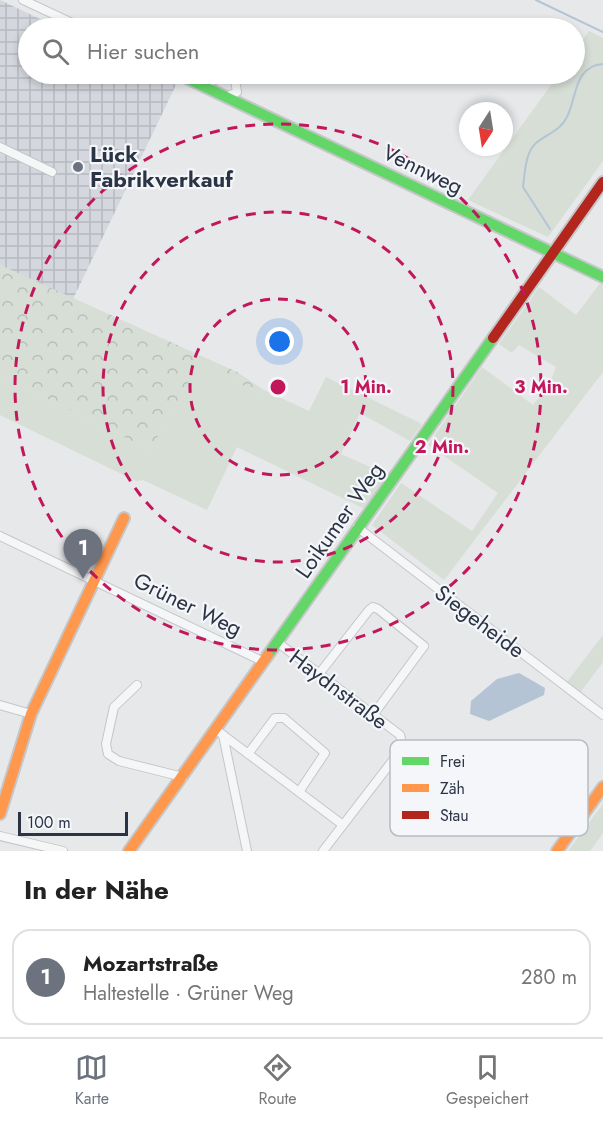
<!DOCTYPE html>
<html lang="de">
<meta charset="utf-8">
<style>
:root{--surface:#fff;--page:#f6f6f6;--text:#222;--muted:#767676;--line:#e0e0e0;--accent:#6c737f}
body{margin:0;font-family:Jost,sans-serif;background:var(--page);color:var(--text)}
.compass{position:absolute;left:459px;top:102px;width:54px;height:54px;border-radius:50%;background:var(--surface);box-shadow:0 3px 9px #0003;rotate:192deg}
.scale{position:absolute;left:18px;bottom:15px;width:110px;box-sizing:border-box;padding-left:6px;border:3px solid #2b3445;border-top:0;font-size:16px;line-height:21px;white-space:nowrap;color:#2b3445;-webkit-text-stroke:4px #f4f6f9;paint-order:stroke}
.you{position:absolute;left:280px;top:342px;width:21px;height:21px;margin:-15px;border:4px solid #fff;border-radius:50%;background:#1a73e8;box-shadow:0 0 0 9px #1a73e833}
.badge{display:grid;place-items:center;width:39px;height:39px;border-radius:50%;background:var(--accent);color:#fff;font-size:20px;font-weight:700}
.pin{position:absolute;translate:-50% -50px;filter:drop-shadow(0 2px 3px #0008)}
.pin::after{content:'';position:absolute;top:32px;width:21px;height:18px;background:inherit;clip-path:polygon(0 0,100% 0,50% 100%)}
.list{margin:0;padding:0;list-style:none}
h2{display:flex;justify-content:space-between;align-items:center;height:78px;margin:0;padding:0 24px;font-size:26px}
h2 small{font-size:20px;font-weight:400;color:var(--muted)}
.list li{display:grid;grid-template-columns:39px 1fr auto;gap:18px;align-items:center;box-sizing:border-box;height:96px;margin:0 12px 12px;padding:0 12px;border:2px solid var(--line);border-radius:18px}
.list b{display:block;font-size:22px;white-space:nowrap}
.list p{margin:0;font-size:20px;white-space:nowrap;color:var(--muted)}
.list em{font-size:20px;font-style:normal;color:var(--muted)}
.icon{flex:none;width:33px;height:33px;fill:none;stroke:currentColor;stroke-width:2;stroke-linecap:round;stroke-linejoin:round}
.map{position:relative;flex:none;width:603px;height:851px;overflow:hidden}
.search{position:absolute;background:var(--surface);box-shadow:0 3px 9px #0003;left:18px;right:18px;top:18px;height:66px;display:flex;align-items:center;gap:15px;box-sizing:border-box;padding:0 21px;border-radius:33px;color:var(--muted);font-size:22px}
.sheet{height:186px;background:var(--surface)}
nav{display:flex;justify-content:space-around;align-items:center;box-sizing:border-box;height:84px;border-top:2px solid var(--line);background:var(--surface);font-size:16px;color:var(--muted)}
nav a{display:grid;justify-items:center;gap:3px}
nav .on{color:var(--accent)}
.map>svg:first-child{display:block}
.industrial{fill:url(#industrial-grid)}
.grass{fill:#d6ded6}
.forest{fill:url(#forest-crowns)}
.water{fill:#b4c4d5}
.lines{fill:none;stroke-linecap:round;stroke-linejoin:round}
.stream{stroke:#b4c4d5;stroke-width:2}
.street-casing{stroke:#c4c6c8;stroke-width:10}
.fast-casing{stroke:#c4c6c8;stroke-width:14}
.slow-casing{stroke:#c4c6c8;stroke-width:14}
.jam-casing{stroke:#c4c6c8;stroke-width:14}
.street{stroke:#f5f6f7;stroke-width:8}
.fast{stroke:#63d668;stroke-width:10}
.slow{stroke:#ff974d;stroke-width:10}
.jam{stroke:#b3261e;stroke-width:10}
.ring{fill:none;stroke:#c2185b;stroke-width:3;stroke-dasharray:10 8}
.poi-dot{fill:#6c737f;stroke:#f4f6f9;stroke-width:2}
.labels{text-anchor:middle;stroke-width:4.5;stroke-linejoin:round;paint-order:stroke}
.poi-label{font-size:22px;font-weight:bold;fill:#2b3445;stroke:#f4f6f9;text-anchor:start}
.street-label{font-size:22px;fill:#2b3445;stroke:#f4f6f9}
.key{fill:#f4f6f9;stroke:#b8bcc3;stroke-width:1.5}
.key-label{font-size:16px;fill:#2b3445}
.centre{fill:#c2185b;stroke:#f4f6f9;stroke-width:3}
.ring-label{font-size:18px;text-anchor:middle;font-weight:bold;fill:#c2185b;stroke:#f4f6f9;stroke-width:4.5;stroke-linejoin:round;paint-order:stroke}
</style>
<div class="map">
<svg width="603" height="851" viewBox="0 0 603 851">
<defs>
<pattern id="industrial-grid" width="8" height="8" patternUnits="userSpaceOnUse" patternTransform="scale(1.5)"><rect width="8" height="8" fill="#d4d7dd"/><path d="M0 4h8M4 0v8" fill="none" stroke="#b6b9bf"/></pattern>
<pattern id="forest-crowns" width="20" height="18" patternUnits="userSpaceOnUse" patternTransform="scale(1.5)"><rect width="20" height="18" fill="#d6ded6"/><path d="M2 6a3 3 0 1 1 6 0M12 15a3 3 0 1 1 6 0" fill="none" stroke="#b8bfb9"/></pattern>
</defs>
<rect width="100%" height="100%" fill="#e6e8ea"/>
<path class="industrial" d="M0,0L59,28H28V74H152L176,85L73,299L0,265Z"/>
<g class="grass">
<path d="M589,31L603,38V161L548,237L468,200L559,74H574L575,51Z"/>
<path d="M601,282L603,283V372L444,580L372,525L401,483L472,531L498,493L428,445L482,367L533,405L548,387L556,367L519,345L512,353L499,344L539,287L576,315Z"/>
<path d="M198,364L262,394L264,390L309,411L326,377L422,424L410,441L360,413L341,454L388,475L363,508L237,447L207,510L143,480L136,481L0,415V375L150,450Z"/>
<path d="M603,635V662L580,693L567,682Z"/>
<path d="M603,804V833L590,851H568Z"/>
</g>
<path class="forest" d="M0,265L237,372L264,390L262,394L198,365L150,450L0,375Z"/>
<path class="water" d="M519,673L545,688L544,695L489,721L470,714L471,701L497,679Z"/>
<g class="lines">
<g class="stream">
<path d="M536,0L603,32"/>
<path d="M550,229L523,187C525,173 525,153 536,143C547,134 560,131 567,117C577,97 574,66 603,64"/>
</g>
<g class="street-casing">
<g id="street">
<path d="M23,0L83,28"/>
<path d="M200,82C213,83 223,74 235,80L237,92L226,97"/>
<path d="M0,147L52,172"/>
<path d="M357,527L603,715"/>
<path d="M0,536L264,662"/>
<path d="M277,642L400,735L402,743L400,751L323,851"/>
<path d="M319,674L369,610L373,607L378,609L424,646L373,715"/>
<path d="M137,685L114,707L106,744L108,754L119,761L183,777"/>
<path d="M0,705L31,714"/>
<path d="M215,729L343,825"/>
<path d="M223,735L247,851"/>
<path d="M248,754L275,718H284L325,753L299,792"/>
<path d="M0,836L63,851"/>
</g>
</g>
<g class="fast-casing">
<g id="fast">
<path d="M178,74L603,277"/>
<path d="M268,655L493,338"/>
</g>
</g>
<g class="slow-casing">
<g id="slow">
<path d="M0,814L31,714L124,518"/>
<path d="M129,851L268,655"/>
<path d="M557,851L603,787"/>
</g>
</g>
<g class="jam-casing">
<path id="jam" d="M493,338L603,182"/>
</g>
<use href="#street" class="street"/>
<use href="#fast" class="fast"/>
<use href="#slow" class="slow"/>
<use href="#jam" class="jam"/>
</g>
<g class="ring">
<circle cx="278" cy="387" r="88"/>
<circle cx="278" cy="387" r="175"/>
<circle cx="278" cy="387" r="263"/>
</g>
<circle class="poi-dot" cx="78" cy="167" r="6"/>
<g class="labels">
<g class="poi-label">
<text x="90" y="162">Lück<tspan x="90" dy="25">Fabrikverkauf</tspan></text>
</g>
<g class="street-label">
<text transform="translate(423 169) rotate(26)" y="8">Vennweg</text>
<text transform="translate(339 520) rotate(-55)" y="8">Loikumer Weg</text>
<text transform="translate(188 604) rotate(26)" y="8">Grüner Weg</text>
<text transform="translate(480 621) rotate(37)" y="8">Siegeheide</text>
<text transform="translate(339 689) rotate(37)" y="8">Haydnstraße</text>
</g>
</g>
<rect x="390" y="740" width="198" height="96" rx="9" class="key"/>
<rect x="402" y="757" width="27" height="8" fill="#63d668"/>
<rect x="402" y="784" width="27" height="8" fill="#ff974d"/>
<rect x="402" y="811" width="27" height="8" fill="#b3261e"/>
<g class="key-label">
<text x="440" y="767">Frei</text>
<text x="440" y="794">Zäh</text>
<text x="440" y="821">Stau</text>
</g>
<circle cx="278" cy="387" r="9" class="centre"/>
<g class="ring-label">
<text x="366" y="393">1 Min.</text>
<text x="541" y="393">3 Min.</text>
<text x="442" y="453">2 Min.</text>
</g>
</svg>
<svg class="compass" viewBox="-18 -18 36 36"><path d="M0-13l5 13h-10z" fill="#e53935"/><path d="M0 13l5-13h-10z" fill="#767676"/></svg>
<div class="scale">100 m</div>
<div class="you"></div>
<div class="pin badge" style="left:83px;top:579px">1</div>
<div class="search"><svg class="icon" aria-label="search" viewBox="0 0 24 24"><circle cx="10" cy="10" r="6"/><path d="M15 15l6 6"/></svg>Hier suchen</div>
</div>
<section class="sheet">
<h2>In der Nähe<small></small></h2>
<ul class="list">
<li><span class="badge">1</span><div><b>Mozartstraße</b><p>Haltestelle · Grüner Weg</p></div><em>280 m</em></li>
</ul>
</section>
<nav>
<a class="on"><svg class="icon" aria-label="map" viewBox="0 0 24 24"><path d="M3 6l6-2 6 2 6-2v14l-6 2-6-2-6 2zM9 4v14M15 6v14"/></svg>Karte</a>
<a><svg class="icon" aria-label="directions" viewBox="0 0 24 24"><path d="M12 3l9 9-9 9-9-9zM9 14v-3h6M13 9l2 2-2 2"/></svg>Route</a>
<a><svg class="icon" aria-label="saved" viewBox="0 0 24 24"><path d="M7 4h10v16l-5-4-5 4z"/></svg>Gespeichert</a>
</nav>
